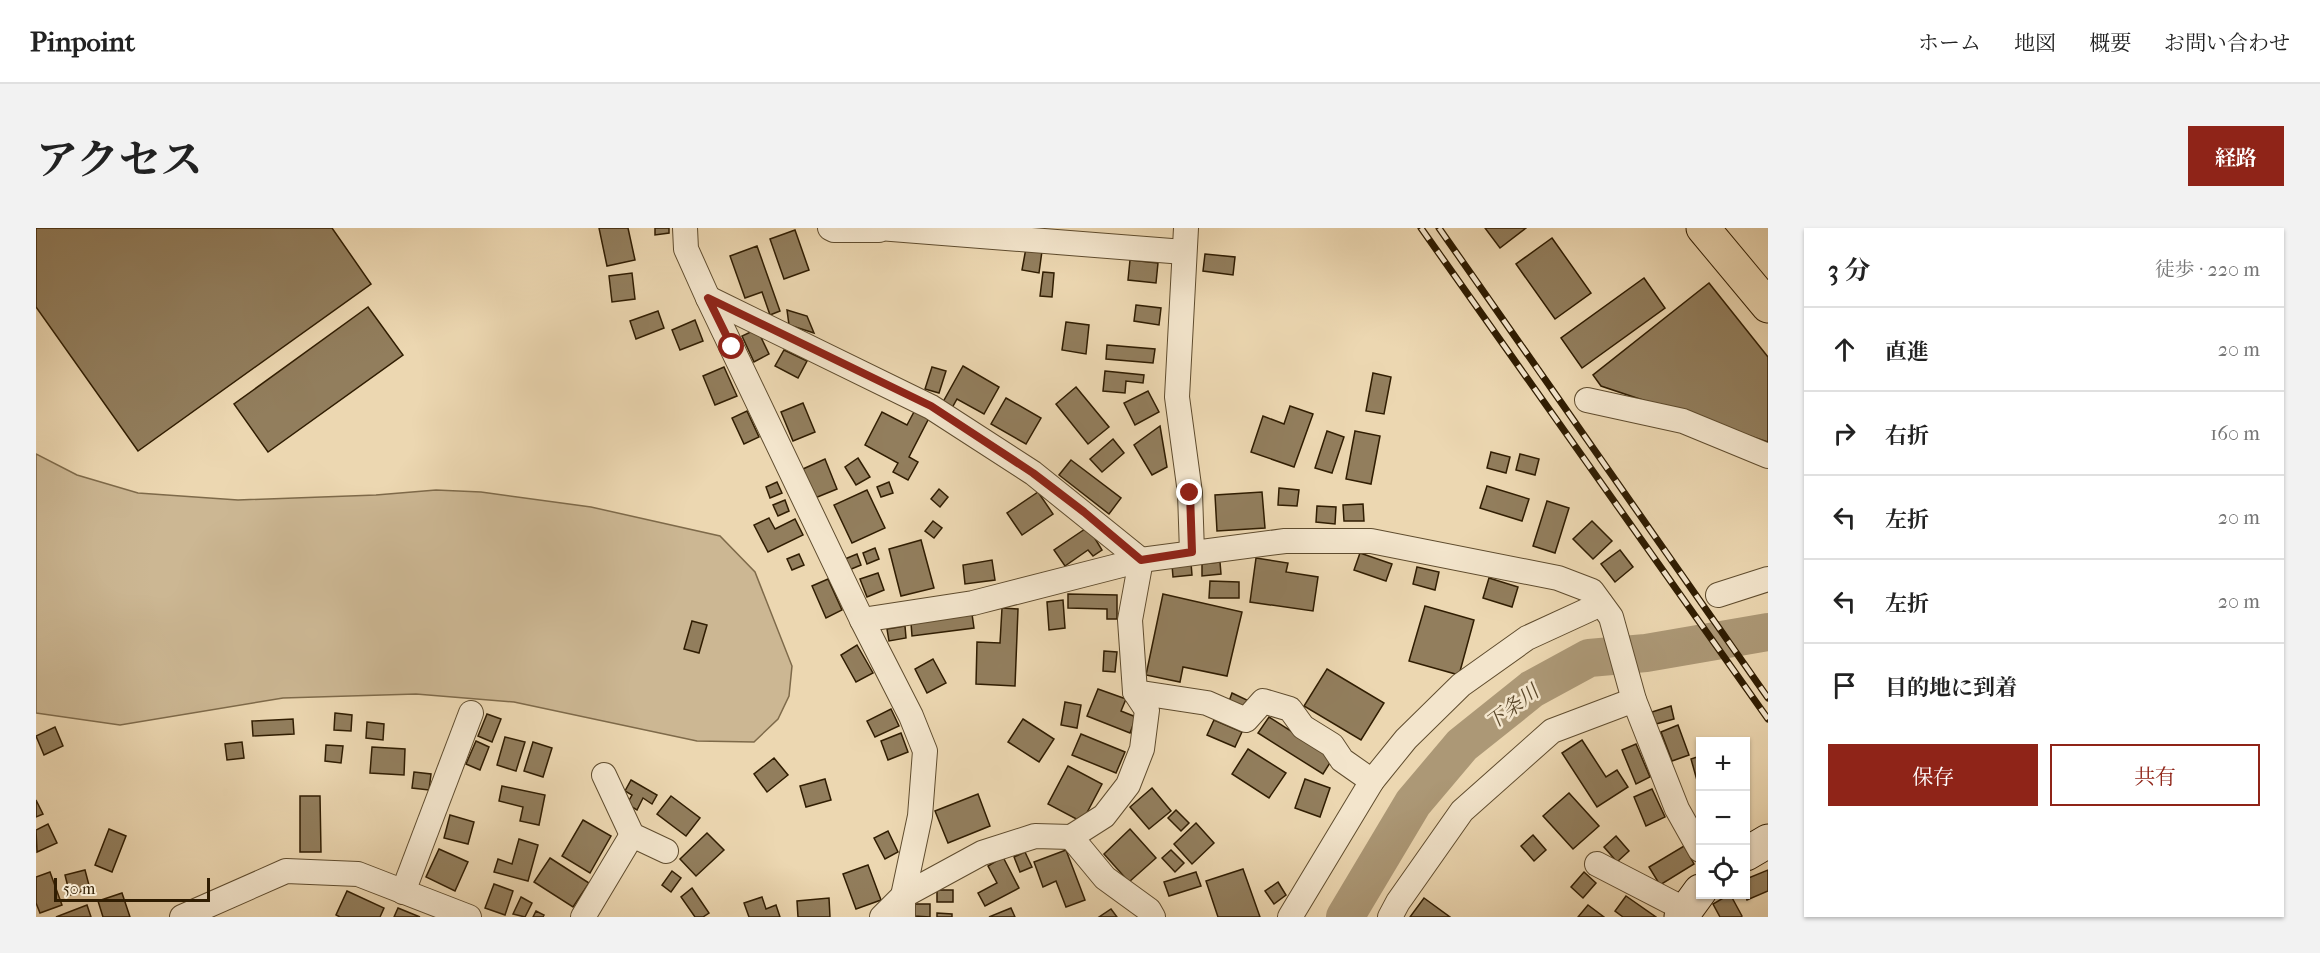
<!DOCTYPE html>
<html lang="ja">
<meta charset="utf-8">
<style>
:root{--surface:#fff;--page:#f2f2f2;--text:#222;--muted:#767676;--line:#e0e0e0;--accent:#8f2418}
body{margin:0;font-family:"IM FELL French Canon","Noto Serif JP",serif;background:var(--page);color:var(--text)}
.controls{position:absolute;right:18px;bottom:18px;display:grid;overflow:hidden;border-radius:0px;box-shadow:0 2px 4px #0004}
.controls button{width:54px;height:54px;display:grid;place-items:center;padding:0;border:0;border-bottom:2px solid var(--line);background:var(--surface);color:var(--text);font:30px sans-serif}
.scale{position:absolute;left:18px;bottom:15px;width:156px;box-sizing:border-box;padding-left:6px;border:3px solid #301d02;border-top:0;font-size:16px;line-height:21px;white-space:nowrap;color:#301d02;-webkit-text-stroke:4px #f3e5cc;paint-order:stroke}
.stop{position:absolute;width:18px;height:18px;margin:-14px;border:4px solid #8f2418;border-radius:50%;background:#fff}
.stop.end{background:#8f2418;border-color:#fff;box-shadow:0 2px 6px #0008}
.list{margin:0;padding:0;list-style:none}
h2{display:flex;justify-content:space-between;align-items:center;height:78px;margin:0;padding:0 24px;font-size:26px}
h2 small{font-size:20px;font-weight:400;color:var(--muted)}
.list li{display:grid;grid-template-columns:39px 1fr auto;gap:18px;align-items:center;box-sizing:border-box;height:84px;padding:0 24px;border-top:2px solid var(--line)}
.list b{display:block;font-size:22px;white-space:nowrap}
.list em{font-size:20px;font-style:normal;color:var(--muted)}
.actions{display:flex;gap:12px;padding:18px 24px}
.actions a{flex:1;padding:14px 0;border:2px solid var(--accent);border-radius:0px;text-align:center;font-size:21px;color:var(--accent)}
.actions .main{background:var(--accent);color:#fff}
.icon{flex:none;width:33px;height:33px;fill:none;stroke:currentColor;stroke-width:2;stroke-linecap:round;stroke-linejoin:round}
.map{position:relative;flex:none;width:1732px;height:689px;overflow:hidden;border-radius:0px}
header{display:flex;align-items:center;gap:36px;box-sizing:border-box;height:84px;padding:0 30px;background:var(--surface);border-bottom:2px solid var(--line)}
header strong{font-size:28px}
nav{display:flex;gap:33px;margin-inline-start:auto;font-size:21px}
.intro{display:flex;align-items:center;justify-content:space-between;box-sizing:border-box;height:144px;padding:0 36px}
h1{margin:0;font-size:42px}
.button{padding:15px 27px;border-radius:0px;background:var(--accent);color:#fff;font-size:21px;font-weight:700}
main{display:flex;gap:36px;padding:0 36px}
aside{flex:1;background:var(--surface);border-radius:0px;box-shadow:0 2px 4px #0004}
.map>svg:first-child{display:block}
.green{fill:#ccb793;stroke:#7e6a4a;stroke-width:1.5}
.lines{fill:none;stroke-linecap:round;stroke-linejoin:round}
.river{stroke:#ac9876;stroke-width:38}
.building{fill:#927e5d;stroke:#301d02;stroke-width:1.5}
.street-casing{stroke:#5f4c2e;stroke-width:26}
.secondary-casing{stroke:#301d02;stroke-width:35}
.highway-casing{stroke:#301d02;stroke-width:35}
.street{stroke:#f3e5cc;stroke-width:24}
.secondary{stroke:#f3e5cc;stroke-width:33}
.highway{stroke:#ecd7b1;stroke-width:33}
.rail-casing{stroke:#301d02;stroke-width:7}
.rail{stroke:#f3e5cc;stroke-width:4.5;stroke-dasharray:14;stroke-linecap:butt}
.route{stroke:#8f2418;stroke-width:8}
.labels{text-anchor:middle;stroke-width:5;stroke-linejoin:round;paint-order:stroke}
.water-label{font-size:20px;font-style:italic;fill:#5b482b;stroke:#f3e5cc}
</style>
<header>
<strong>Pinpoint</strong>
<nav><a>ホーム</a><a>地図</a><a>概要</a><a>お問い合わせ</a></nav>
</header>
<div class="intro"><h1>アクセス</h1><a class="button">経路</a></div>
<main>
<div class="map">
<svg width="1732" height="689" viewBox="0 0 1732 689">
<rect width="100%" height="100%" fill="#ecd7b1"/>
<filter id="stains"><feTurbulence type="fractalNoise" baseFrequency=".00333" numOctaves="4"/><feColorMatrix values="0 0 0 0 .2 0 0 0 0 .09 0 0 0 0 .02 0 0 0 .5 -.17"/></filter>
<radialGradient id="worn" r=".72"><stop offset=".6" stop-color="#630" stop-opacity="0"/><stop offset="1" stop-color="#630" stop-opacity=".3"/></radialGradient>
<path class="green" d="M0,226L41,247L102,265L202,272L340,267L400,262L445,264L555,279L684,308L719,344L756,438L753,468L742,491L718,514L661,513L478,474L380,466L247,470L84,497L0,485Z"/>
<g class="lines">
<path class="river" d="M1309,689L1377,575L1426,517L1496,461L1553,430L1610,425L1732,404"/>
</g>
<g class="building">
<path d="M0,0H296L335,56L102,223L0,79Z"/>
<path d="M563,0H592L599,32L571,38Z"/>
<path d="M619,0H633V5L619,7Z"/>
<path d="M1449,0H1490L1464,20Z"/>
<path d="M759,2L773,42L748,51L734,11Z"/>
<path d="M1516,10L1555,65L1519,91L1480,36Z"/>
<path d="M721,18L744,83L734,87L726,64L709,70L694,28Z"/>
<path d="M990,20L1006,23L1003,45L986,42Z"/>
<path d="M1169,26L1199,29L1197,47L1167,43Z"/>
<path d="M1094,32L1122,35L1120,55L1092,52Z"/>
<path d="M1007,44L1018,45L1016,69L1004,68Z"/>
<path d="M596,45L599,71L576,74L573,48Z"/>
<path d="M1608,50L1629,80L1546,140L1525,110Z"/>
<path d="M1673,55L1732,129V214L1565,158L1557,147Z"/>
<path d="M1100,77L1125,80L1123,97L1098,93Z"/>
<path d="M332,79L367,127L232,224L198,176Z"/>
<path d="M751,82L771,88L778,105L753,97Z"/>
<path d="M622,83L628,100L600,111L594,93Z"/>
<path d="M659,92L667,113L644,122L636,102Z"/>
<path d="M1030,94L1053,97L1050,126L1026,122Z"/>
<path d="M721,101L733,126L718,134L706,108Z"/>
<path d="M1071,117L1119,121L1117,135L1070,131Z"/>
<path d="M748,122L771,133L762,150L739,138Z"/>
<path d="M927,138L963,159L948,186L921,171L916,180L907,174Z"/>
<path d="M688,139L701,168L679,177L667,148Z"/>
<path d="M896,139L910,143L903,165L889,161Z"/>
<path d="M1069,143L1108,147L1107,155L1090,153L1089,165L1067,163Z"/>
<path d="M1337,145L1355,149L1348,186L1330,183Z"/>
<path d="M1040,159L1073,199L1052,216L1020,176Z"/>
<path d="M1112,163L1123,184L1099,197L1088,175Z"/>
<path d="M970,170L1005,190L990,216L955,196Z"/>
<path d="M767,175L779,204L757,213L745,184Z"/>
<path d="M1254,178L1277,186L1258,239L1215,224L1227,188L1248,196Z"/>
<path d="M879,182L893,190L873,229L882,234L872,252L857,244L862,235L829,217L846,184L871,197Z"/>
<path d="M711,183L723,209L708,216L696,190Z"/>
<path d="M1124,198L1131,239L1116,247L1098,217Z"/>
<path d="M1291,203L1308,209L1296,245L1279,240Z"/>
<path d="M1319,203L1344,208L1335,256L1310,251Z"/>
<path d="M1077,211L1088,225L1066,244L1054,231Z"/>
<path d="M1455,224L1474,229L1470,245L1451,240Z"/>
<path d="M1484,226L1503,231L1499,247L1480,242Z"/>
<path d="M822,230L834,249L820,257L809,239Z"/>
<path d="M789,231L801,261L779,270L767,241Z"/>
<path d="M1035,232L1085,270L1073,286L1023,247Z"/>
<path d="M741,254L746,265L734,270L730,259Z"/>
<path d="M853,254L857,265L845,269L841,259Z"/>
<path d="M1451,258L1493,271L1486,293L1444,280Z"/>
<path d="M1243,260L1263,262L1261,278L1242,277Z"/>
<path d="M903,261L912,269L904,279L895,271Z"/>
<path d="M831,262L849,300L816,315L798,277Z"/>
<path d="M1002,264L1017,286L986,307L971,285Z"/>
<path d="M1226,264L1229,300L1181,303L1179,267Z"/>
<path d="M749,272L753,283L742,288L737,277Z"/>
<path d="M1511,273L1533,280L1519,325L1497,318Z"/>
<path d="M1327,276L1328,293H1308L1307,277Z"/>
<path d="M1281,278L1300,279L1299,296L1280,294Z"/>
<path d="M733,290L739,301L759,291L767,307L732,324L718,297Z"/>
<path d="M897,293L906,300L898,310L889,303Z"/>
<path d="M1556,293L1576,313L1557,331L1537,311Z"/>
<path d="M1052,299L1066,322L1057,328L1052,322L1029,338L1018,322Z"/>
<path d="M885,312L898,360L865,368L853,321Z"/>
<path d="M839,320L843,331L831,336L827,325Z"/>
<path d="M1584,322L1597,339L1579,354L1565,336Z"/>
<path d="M1324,325L1356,336L1350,353L1318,342Z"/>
<path d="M763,326L768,337L756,342L751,331Z"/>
<path d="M821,326L825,337L813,342L809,331Z"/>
<path d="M1220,330L1252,335L1250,344L1282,349L1277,383L1214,374Z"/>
<path d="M956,332L959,352L929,356L927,337Z"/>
<path d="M1184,334L1185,346L1166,348V336Z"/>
<path d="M1155,335L1156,347L1137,349L1136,337Z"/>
<path d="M1381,339L1403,344L1399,362L1377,356Z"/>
<path d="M842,345L848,362L831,369L824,351Z"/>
<path d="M1453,350L1482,359L1476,379L1447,370Z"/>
<path d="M792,351L806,382L790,390L776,358Z"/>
<path d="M1174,353L1203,354V370H1173Z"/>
<path d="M1032,366L1081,367V391H1071V381L1032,380Z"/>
<path d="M1127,366L1206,384L1191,448L1147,439L1144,454L1110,447Z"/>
<path d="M1027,372L1029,400L1013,402L1011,374Z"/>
<path d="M1389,378L1438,392L1423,447L1373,433Z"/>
<path d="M966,380L982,381L979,458L940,456L941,414L964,415Z"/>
<path d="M936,386L938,400L876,408L875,395Z"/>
<path d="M656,393L671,397L663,425L648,421Z"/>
<path d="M869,398L870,410L853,413L851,401Z"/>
<path d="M821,417L837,445L820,454L805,427Z"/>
<path d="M1068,423L1081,424L1079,444L1067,443Z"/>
<path d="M897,431L910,455L891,465L879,441Z"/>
<path d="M1291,441L1348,475L1325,512L1268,478Z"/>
<path d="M1062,461L1090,471L1085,483L1100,489L1094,505L1051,488Z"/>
<path d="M1196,465L1213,473L1208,483L1192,476Z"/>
<path d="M1029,474L1045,477L1041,500L1025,497Z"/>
<path d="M1635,478L1638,491L1620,496L1616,484Z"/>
<path d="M855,481L863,498L839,509L831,493Z"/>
<path d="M299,485L316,487L315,503L298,502Z"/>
<path d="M451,486L465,491L456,514L442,508Z"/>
<path d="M1233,489L1297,530L1287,546L1222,505Z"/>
<path d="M257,491L258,506L217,508L216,493Z"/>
<path d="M987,491L1018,511L1003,534L972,514Z"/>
<path d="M1178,492L1206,504L1199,519L1171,507Z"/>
<path d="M331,494L348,496L347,512L330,510Z"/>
<path d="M1642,497L1653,527L1636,533L1625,504Z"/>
<path d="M19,499L27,518L8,527L0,508Z"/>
<path d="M865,505L872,524L852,532L845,513Z"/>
<path d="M1045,506L1089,524L1080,545L1036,527Z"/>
<path d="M469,509L489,514L480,543L461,537Z"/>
<path d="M1546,512L1570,549L1581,542L1592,559L1561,579L1526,525Z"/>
<path d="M440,513L453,519L444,542L430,536Z"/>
<path d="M206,514L208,530L191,532L189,516Z"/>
<path d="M497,514L516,520L507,549L488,543Z"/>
<path d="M1600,516L1614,549L1600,556L1586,522Z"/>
<path d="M290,517L307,518L305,535L289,533Z"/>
<path d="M336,519L369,521L368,547L334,545Z"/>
<path d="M1212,521L1250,545L1233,570L1196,546Z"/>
<path d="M1664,528V563L1655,531Z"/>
<path d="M738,530L752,547L731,564L718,546Z"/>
<path d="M1032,538L1066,556L1046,594L1012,576Z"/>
<path d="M378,544L395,546L393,562L376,560Z"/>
<path d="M789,551L795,572L770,579L764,558Z"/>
<path d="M1269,551L1294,560L1284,589L1259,580Z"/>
<path d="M595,552L621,567L616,576L607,570L601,582L591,576L596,567L589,563Z"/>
<path d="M466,558L509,567L503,597L484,593L487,579L463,573Z"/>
<path d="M1116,560L1135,583L1113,601L1094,579Z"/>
<path d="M1616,561L1629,589L1610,598L1598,569Z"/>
<path d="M1533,565L1563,598L1537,621L1507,588Z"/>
<path d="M942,566L954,598L912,615L899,583Z"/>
<path d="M264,568H284L285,624H264Z"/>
<path d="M635,568L664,590L650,608L621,586Z"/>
<path d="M0,572L7,586L0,589Z"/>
<path d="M1140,582L1153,595L1145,603L1132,590Z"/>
<path d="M414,587L438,594L432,616L408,610Z"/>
<path d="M547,592L575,608L554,645L526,628Z"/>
<path d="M1160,595L1178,615L1156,636L1138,616Z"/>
<path d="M12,596L21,615L1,624L0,602Z"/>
<path d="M73,601L90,608L76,644L59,637Z"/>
<path d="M1094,601L1120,630L1093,654L1068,626Z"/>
<path d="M852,603L862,624L849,631L838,610Z"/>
<path d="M671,605L688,622L660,648L644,631Z"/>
<path d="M1497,607L1510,622L1498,633L1485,618Z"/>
<path d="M1580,608L1593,623L1581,634L1568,619Z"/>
<path d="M483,611L502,617L492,653L458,644L462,631L476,636Z"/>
<path d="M1648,618L1658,636L1624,657L1613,639Z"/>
<path d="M403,621L432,634L419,663L390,649Z"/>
<path d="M1030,622L1049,672L1030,679L1020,653L1007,659L998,634Z"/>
<path d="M1135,622L1148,635L1139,644L1126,630Z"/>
<path d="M989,624L996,639L984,644L978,629Z"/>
<path d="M967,629L983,660L949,678L942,665L961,655L952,638Z"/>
<path d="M514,630L553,655L537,679L498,654Z"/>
<path d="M832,637L845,672L820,681L807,646Z"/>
<path d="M1207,641L1224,689H1182L1170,653Z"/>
<path d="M49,642L54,661L34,667L29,647Z"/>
<path d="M1732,642V663L1711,672L1709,666L1710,651Z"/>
<path d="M636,643L645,650L635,664L626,657Z"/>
<path d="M14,644L26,677L4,685L0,675V649Z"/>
<path d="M1160,644L1165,658L1133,668L1128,654Z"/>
<path d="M1548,644L1560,655L1547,670L1535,659Z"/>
<path d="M1242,654L1250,667L1238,676L1229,663Z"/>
<path d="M458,656L477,663L469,687L449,680Z"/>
<path d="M656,660L673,685L667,689H659L645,669Z"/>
<rect x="901" y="662" width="16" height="12"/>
<path d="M311,663L348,680L344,689H304L300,687Z"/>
<path d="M86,665L94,689H67L62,673Z"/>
<path d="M1694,666L1706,688L1705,689H1684L1677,676Z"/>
<path d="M1590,668L1620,689H1587L1579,683Z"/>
<path d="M485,669L496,675L489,689L477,686Z"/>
<path d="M726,669L730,681L740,677L744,689H713L708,675Z"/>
<path d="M793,670L794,689H762L761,673Z"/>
<path d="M1388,670L1414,689H1374Z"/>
<path d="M878,676H894V689L878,688Z"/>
<path d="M51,677L55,689H20Z"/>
<path d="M1552,677L1568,689H1542Z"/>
<path d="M362,680L384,689H358Z"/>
<path d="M975,680L979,689H953Z"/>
<path d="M1075,681L1081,689H1063Z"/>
<path d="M500,683L508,687L507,689H497Z"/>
<path d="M901,685L916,686V689H901Z"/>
</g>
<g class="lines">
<g class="street-casing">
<g id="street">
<path d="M649,0L650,21L672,70L826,392L875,488L889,523L884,588L867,668V689"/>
<path d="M794,0L798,2H843"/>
<path d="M843,0L1148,24"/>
<path d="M1150,0L1141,169L1154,265L1156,324"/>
<path d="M672,70L895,179L997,245L1105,332"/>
<path d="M1551,172L1647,193L1732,228"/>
<path d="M1682,367L1732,351"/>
<path d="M826,392L937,375L1105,332L1249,313H1335L1522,350L1556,363L1575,389L1598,472L1641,581L1664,622"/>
<path d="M1099,464L1171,475L1210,492L1227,473L1254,481L1267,499L1296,517L1306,532L1336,553"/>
<path d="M568,547L596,607L630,623"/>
<path d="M1035,609L1069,650L1113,682L1117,689"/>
<path d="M1561,636L1650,682"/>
<path d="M367,664L435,485"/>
<path d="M146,689L250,643L322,646L433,689"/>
<path d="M547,689L596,607"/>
<path d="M846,689L867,668L946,625L999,608L1035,609L1068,588L1092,557L1106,521L1111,482L1099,464L1094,392L1105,332"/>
<path d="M1254,689L1336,553L1370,511L1425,457L1491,410L1565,376"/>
<path d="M1354,689L1362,674L1426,583L1516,503L1598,472"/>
</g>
</g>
<g class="secondary-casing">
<g id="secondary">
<path d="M1710,626L1732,613"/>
<path d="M1645,689L1664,663"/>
</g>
</g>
<g class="highway-casing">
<path id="highway" d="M1667,0L1732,78"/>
</g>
<use href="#street" class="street"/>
<use href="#secondary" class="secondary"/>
<use href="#highway" class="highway"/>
<g class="rail-casing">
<g id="rail">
<path d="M1385,0L1732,491"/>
<path d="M1403,0L1732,470"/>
</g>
</g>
<use href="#rail" class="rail"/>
</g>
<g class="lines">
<path class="route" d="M696,119L672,70L895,178L997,245L1048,284L1105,332L1156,324L1154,265"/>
</g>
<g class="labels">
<g class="water-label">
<text transform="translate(1476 479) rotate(-37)" y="7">下条川</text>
</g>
</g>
<rect width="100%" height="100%" filter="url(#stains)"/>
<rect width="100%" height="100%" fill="url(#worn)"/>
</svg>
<div class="controls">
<button>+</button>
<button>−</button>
<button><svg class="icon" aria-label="locate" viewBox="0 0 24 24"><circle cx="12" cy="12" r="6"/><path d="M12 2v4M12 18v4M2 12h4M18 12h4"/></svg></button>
</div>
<div class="scale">50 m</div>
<div class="stop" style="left:696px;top:119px"></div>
<div class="stop end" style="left:1154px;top:265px"></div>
</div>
<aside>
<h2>3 分<small>徒歩 · 220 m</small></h2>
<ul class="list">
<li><svg class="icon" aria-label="ahead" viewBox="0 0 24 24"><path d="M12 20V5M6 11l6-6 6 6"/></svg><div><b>直進</b></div><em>20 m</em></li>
<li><svg class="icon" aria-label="right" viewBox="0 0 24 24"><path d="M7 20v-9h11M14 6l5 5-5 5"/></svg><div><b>右折</b></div><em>160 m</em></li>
<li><svg class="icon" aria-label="left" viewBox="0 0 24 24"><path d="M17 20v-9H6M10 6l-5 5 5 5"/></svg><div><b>左折</b></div><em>20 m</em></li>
<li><svg class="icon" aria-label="left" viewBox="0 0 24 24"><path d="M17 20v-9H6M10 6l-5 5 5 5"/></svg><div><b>左折</b></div><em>20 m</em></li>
<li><svg class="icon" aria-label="arrive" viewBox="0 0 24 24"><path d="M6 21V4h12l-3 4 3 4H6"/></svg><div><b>目的地に到着</b></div></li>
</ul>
<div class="actions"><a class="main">保存</a><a>共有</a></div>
</aside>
</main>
